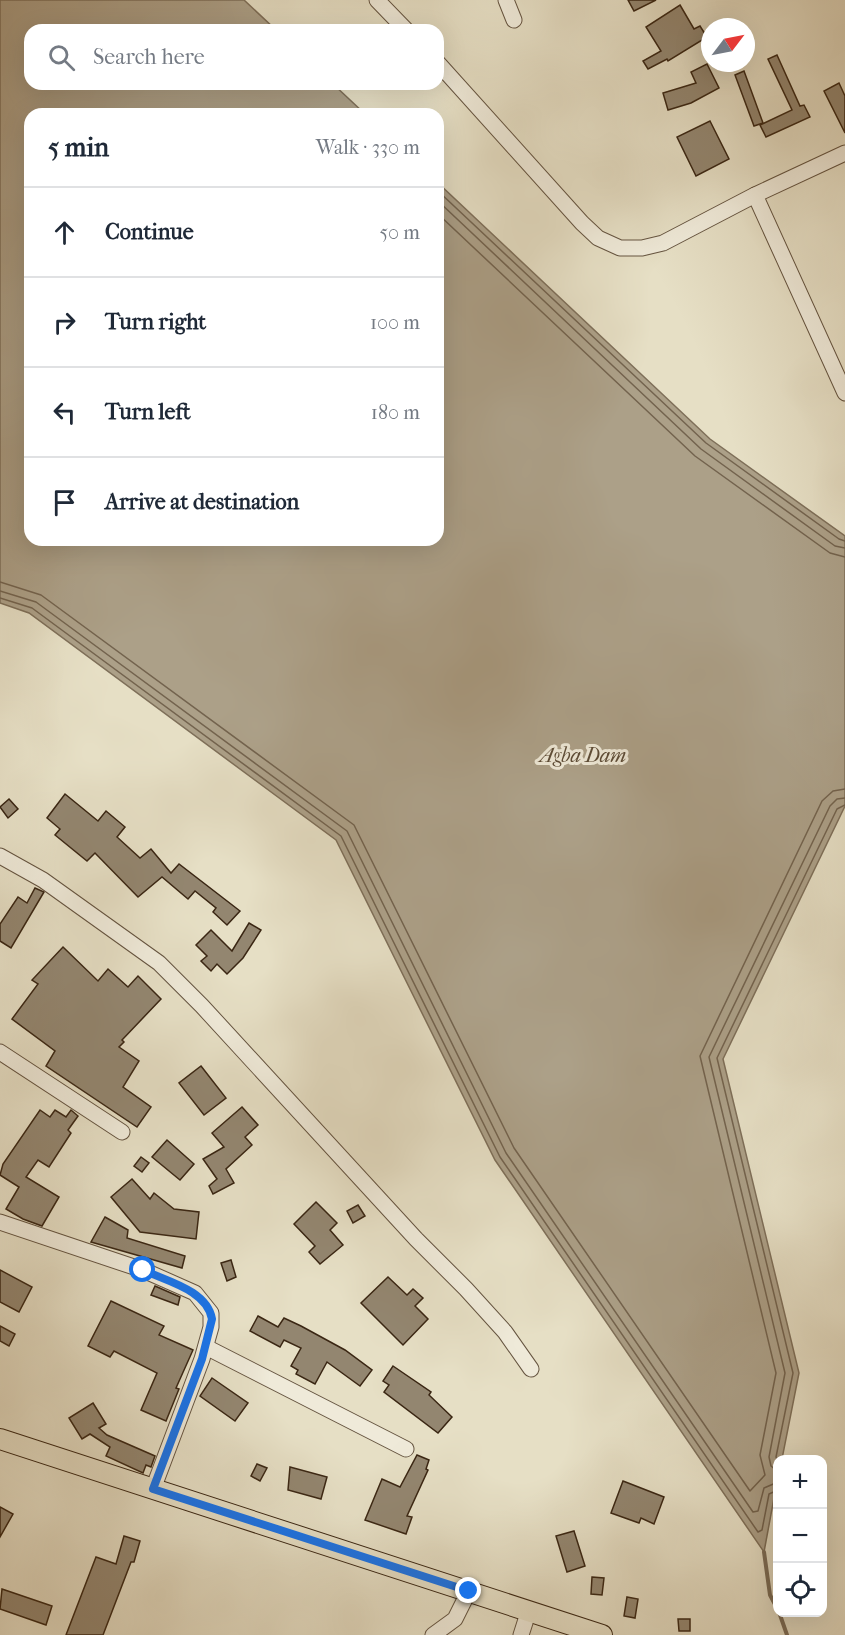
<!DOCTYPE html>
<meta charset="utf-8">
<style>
:root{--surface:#fff;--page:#f2f2f3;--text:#1f2937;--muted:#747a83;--line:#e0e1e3}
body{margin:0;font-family:"IM FELL French Canon",serif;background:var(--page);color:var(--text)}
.controls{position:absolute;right:18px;bottom:18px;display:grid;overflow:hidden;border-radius:12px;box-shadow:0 6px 24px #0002}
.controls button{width:54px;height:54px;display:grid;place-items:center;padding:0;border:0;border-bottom:2px solid var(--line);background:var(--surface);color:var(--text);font:30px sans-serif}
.compass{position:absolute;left:701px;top:18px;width:54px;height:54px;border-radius:50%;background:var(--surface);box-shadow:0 6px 24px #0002;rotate:58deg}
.stop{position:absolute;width:18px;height:18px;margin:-14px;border:4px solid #1a73e8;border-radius:50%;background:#fff}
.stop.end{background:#1a73e8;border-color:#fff;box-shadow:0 2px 6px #0008}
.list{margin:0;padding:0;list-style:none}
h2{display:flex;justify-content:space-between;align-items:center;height:78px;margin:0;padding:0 24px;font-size:26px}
h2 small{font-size:20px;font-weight:400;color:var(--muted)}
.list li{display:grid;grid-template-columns:39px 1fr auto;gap:18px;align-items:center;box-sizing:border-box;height:90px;padding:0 24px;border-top:2px solid var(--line)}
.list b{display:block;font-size:22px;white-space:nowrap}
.list em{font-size:20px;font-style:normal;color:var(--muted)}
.icon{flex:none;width:33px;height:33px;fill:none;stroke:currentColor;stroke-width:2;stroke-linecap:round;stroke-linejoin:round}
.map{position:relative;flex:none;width:845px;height:1635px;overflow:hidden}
.search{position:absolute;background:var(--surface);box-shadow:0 6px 24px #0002;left:24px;top:24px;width:420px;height:66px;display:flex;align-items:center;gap:15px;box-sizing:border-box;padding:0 21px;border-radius:18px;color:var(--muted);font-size:22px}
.panel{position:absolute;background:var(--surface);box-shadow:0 6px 24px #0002;left:24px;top:108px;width:420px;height:438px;border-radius:18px}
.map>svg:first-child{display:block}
.water{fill:#aca088;stroke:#7e6f59;stroke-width:1.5}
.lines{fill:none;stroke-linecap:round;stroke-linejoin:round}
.shore{stroke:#73634e;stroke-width:1.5}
.stream{stroke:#7e6f59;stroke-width:4}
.building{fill:#938670;stroke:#3a2613;stroke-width:1.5}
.minor-casing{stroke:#655440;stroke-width:17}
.major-casing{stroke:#3a2613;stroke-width:22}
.minor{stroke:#efead9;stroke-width:15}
.major{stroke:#e6dfc5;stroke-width:20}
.route{stroke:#1a73e8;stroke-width:8}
.labels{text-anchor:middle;stroke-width:6;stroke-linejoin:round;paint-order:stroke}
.water-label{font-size:20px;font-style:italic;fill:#5c4b36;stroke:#efead9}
</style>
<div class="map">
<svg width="845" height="1635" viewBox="0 0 845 1635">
<rect width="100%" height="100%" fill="#e6dfc5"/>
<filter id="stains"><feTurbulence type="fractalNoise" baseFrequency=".00333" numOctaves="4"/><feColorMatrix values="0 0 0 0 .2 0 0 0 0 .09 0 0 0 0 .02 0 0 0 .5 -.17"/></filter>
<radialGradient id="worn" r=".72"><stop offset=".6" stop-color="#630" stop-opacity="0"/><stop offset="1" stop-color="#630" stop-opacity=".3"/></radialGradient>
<path class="water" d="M0,0H244L276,30H30V84H333L365,114H30V540H438V183L710,439L845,536V806L723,1059L799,1373L782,1459L778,1460L777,1482L764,1552L495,1160L336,840L29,613L0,603Z"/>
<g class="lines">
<g class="shore">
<path d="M438,191L706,443L839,539L845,541"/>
<path d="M438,201L701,449L835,546L845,548"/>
<path d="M438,214L695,456L830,553L845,557"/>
<path d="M0,582L41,595L354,825L514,1148L750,1491L765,1475L760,1455L776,1373L700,1056L822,801L833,791L845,789"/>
<path d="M0,591L36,602L347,831L506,1153L753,1512L758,1511L764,1488L778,1482"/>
<path d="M0,598L32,608L341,836L500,1157L758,1532L762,1530L769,1494L778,1490"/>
<path d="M778,1462L776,1457L793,1373L717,1058L837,809L845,805"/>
<path d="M778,1472L771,1466L769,1457L785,1373L709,1057L830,806L837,799L845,798"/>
</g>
<g class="stream">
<path d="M764,1552L770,1595L778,1610"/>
<path d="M779,1612L787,1635"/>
</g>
</g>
<g class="building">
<path d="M628,0H656L634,11Z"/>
<path d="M680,5L694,29L700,26L707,37L668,61L667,59L648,69L643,61L661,51L646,27Z"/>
<path d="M777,55L800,106L804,105L810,117L766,137L760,125L792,110L768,59Z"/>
<path d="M707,64L719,88L691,103L668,110L663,93L696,83L691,72Z"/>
<path d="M744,71L763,123L754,126L735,75Z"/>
<path d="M839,83L845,96V133L824,91Z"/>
<path d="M710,121L729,159L696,176L677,137Z"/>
<path d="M65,794L98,821L106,811L125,827L117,837L140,858L151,849L171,873L179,864L240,911L227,925L213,912L216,908L195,891L188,899L162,877L138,897L95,853L87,861L55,835L60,829L47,818Z"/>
<path d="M9,799L18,809L8,818L0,807Z"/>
<path d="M35,888L44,892L11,948L0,941V924L18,897L27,903Z"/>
<path d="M249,923L261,930L243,958L227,974L217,964L211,971L201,961L207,956L196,945L211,930L232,951Z"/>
<path d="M63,947L98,981L108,969L128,987L138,976L161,999L122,1040L124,1042L119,1047L139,1061L123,1087L151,1107L137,1127L46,1066L55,1051L12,1019L38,984L32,980Z"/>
<path d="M201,1066L226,1098L204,1115L179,1083Z"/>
<path d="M242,1107L258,1125L245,1137L252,1145L226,1169L234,1183L213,1194L209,1186L217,1179L203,1159L224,1147L212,1133Z"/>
<path d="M40,1110L50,1117L55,1110L66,1117L71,1110L78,1116L68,1130L71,1133L49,1167L38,1160L26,1177L59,1197L42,1226L23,1219L6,1209L19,1187L0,1175L3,1164Z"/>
<path d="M167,1140L194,1164L180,1180L152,1157Z"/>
<path d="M141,1157L149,1163L142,1172L134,1166Z"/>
<path d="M132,1179L150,1199L154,1193L174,1209L199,1212L196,1239L140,1232L111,1197Z"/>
<path d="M316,1202L337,1223L330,1230L343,1245L320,1264L309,1252L315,1246L294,1224Z"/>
<path d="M358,1205L365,1216L353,1223L347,1211Z"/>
<path d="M105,1217L128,1230L127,1238L185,1256L182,1268L91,1242Z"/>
<path d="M231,1260L236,1277L227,1281L221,1263Z"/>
<path d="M0,1270L32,1287L19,1312L0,1302Z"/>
<path d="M388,1277L407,1295L413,1289L423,1298L415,1306L428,1319L403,1345L361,1303Z"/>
<path d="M155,1286L180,1297L178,1305L151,1295Z"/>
<path d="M111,1301L164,1326L159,1335L193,1350L176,1388L179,1389L166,1421L141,1410L157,1373L114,1351L110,1357L88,1346Z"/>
<path d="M258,1316L278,1327L284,1318L301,1326L345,1350L372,1370L360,1386L327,1362L315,1384L296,1374L298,1370L291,1366L301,1348L284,1340L280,1347L250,1331Z"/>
<path d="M0,1326L15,1334L9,1346L0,1341Z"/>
<path d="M393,1366L431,1392L429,1395L452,1417L438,1433L384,1392L389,1385L383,1381Z"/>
<path d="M212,1378L248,1403L235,1421L200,1396Z"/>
<path d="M93,1403L106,1424L99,1428L107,1435L155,1456L151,1467L146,1465L143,1473L106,1456L110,1447L90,1434L82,1439L69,1418Z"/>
<path d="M417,1455L429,1460L426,1469L428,1470L407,1516L412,1517L406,1534L365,1520L382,1479L400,1487Z"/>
<path d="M257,1464L267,1468L260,1481L251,1476Z"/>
<path d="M290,1467L327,1477L321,1499L288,1490Z"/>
<path d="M623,1481L664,1497L654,1524L641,1518L639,1523L611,1513Z"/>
<path d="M0,1507L13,1514L0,1537Z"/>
<path d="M574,1531L585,1566L567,1572L556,1536Z"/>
<path d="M124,1536L140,1541L134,1562H131L103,1635H66L96,1557L116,1564Z"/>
<path d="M592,1577L604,1578L602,1595L591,1594Z"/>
<path d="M2,1589L52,1606L46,1625L0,1609Z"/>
<path d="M627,1597L638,1599L635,1618L624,1616Z"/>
<path d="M678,1619H690V1631H679Z"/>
</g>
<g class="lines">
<g class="minor-casing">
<g id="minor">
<path d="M377,0L406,30"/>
<path d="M506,0L514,20"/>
<path d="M438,63L582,223L598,238L620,248H642L663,243L755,195L845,153"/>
<path d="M755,195L845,393"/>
<path d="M0,856L43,880L159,963L202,1006L416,1239L466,1289L505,1332L531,1369"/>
<path d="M0,1052L122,1132"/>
<path d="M0,1222L143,1270L195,1293L211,1313V1327L202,1359L153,1489"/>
<path d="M206,1347L406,1449"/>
<path d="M433,1635L455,1619L469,1591"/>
<path d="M521,1635L529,1610"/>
</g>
</g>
<g class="major-casing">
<path id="major" d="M0,1439L602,1635"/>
</g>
<use href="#minor" class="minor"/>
<use href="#major" class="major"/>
</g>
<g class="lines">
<path class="route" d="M143,1270C166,1281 207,1290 212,1319L202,1359L153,1489L469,1591"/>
</g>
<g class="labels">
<g class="water-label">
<text x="583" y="762">Agba Dam</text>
</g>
</g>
<rect width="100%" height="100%" filter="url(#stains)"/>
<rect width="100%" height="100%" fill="url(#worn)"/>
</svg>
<div class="controls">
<button>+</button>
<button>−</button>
<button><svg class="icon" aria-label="locate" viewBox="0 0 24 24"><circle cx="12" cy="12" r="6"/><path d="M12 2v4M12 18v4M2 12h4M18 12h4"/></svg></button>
</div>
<svg class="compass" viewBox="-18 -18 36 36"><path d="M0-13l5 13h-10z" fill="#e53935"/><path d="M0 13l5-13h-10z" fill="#747a83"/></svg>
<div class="stop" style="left:143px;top:1270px"></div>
<div class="stop end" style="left:469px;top:1591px"></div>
<div class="search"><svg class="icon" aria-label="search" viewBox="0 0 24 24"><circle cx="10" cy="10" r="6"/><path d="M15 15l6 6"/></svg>Search here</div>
<section class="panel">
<h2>5 min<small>Walk · 330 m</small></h2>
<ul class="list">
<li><svg class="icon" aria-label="ahead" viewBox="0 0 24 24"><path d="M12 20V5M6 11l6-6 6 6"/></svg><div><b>Continue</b></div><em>50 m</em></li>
<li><svg class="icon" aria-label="right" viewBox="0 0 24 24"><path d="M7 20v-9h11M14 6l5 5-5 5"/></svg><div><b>Turn right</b></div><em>100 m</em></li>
<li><svg class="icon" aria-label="left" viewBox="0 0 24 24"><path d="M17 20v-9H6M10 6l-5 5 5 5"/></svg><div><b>Turn left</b></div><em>180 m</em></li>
<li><svg class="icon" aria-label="arrive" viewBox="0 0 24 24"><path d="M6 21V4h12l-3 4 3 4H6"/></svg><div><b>Arrive at destination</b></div></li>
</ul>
</section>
</div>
